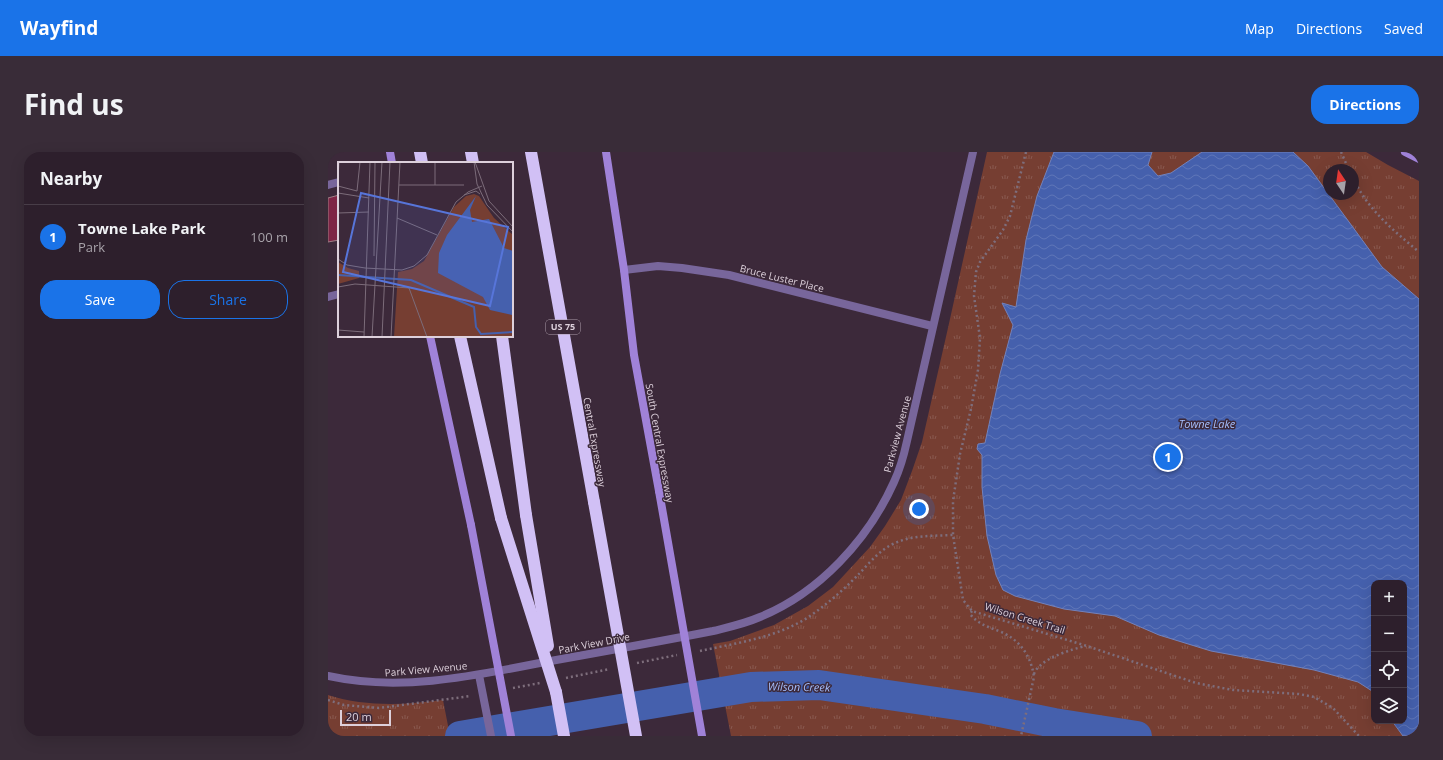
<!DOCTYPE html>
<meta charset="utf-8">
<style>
:root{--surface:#2d1f2c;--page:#392c38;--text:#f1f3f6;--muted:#a7a2a9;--line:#483d48;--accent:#1a73e8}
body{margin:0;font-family:"Open Sans",sans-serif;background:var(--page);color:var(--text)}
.controls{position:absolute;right:12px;bottom:12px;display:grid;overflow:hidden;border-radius:8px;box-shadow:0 4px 16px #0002}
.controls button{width:36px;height:36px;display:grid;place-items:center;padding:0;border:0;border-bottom:1px solid var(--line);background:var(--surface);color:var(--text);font:20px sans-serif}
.compass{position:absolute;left:995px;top:12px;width:36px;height:36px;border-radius:50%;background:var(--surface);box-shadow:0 4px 16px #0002;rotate:347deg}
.scale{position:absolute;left:12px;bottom:10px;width:51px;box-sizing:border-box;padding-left:4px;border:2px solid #ddd0db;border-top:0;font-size:11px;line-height:14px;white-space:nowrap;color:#ddd0db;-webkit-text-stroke:3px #3c293a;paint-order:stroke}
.you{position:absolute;left:591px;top:357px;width:14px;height:14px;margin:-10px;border:3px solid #fff;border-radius:50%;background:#1a73e8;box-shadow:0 0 0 6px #1a73e833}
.badge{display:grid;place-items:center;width:26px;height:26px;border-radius:50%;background:var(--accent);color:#fff;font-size:13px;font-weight:700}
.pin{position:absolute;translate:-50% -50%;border:2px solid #fff;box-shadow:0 1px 4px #0006}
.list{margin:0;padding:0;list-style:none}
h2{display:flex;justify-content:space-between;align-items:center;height:52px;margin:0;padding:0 16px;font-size:17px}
h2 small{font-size:13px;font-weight:400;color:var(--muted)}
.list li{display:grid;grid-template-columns:26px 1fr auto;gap:12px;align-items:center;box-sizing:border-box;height:64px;padding:0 16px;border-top:1px solid var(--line)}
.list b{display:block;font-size:15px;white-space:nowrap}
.list p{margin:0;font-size:13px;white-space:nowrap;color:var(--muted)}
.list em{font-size:13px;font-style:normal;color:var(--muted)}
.actions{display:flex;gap:8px;padding:12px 16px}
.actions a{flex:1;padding:9px 0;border:1px solid var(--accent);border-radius:16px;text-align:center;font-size:14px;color:var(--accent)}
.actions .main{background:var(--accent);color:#fff}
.icon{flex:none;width:22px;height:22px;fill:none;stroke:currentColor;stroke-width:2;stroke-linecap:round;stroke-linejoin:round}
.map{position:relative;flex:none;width:1091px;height:584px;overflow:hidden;border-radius:16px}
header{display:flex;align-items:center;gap:24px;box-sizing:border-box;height:56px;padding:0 20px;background:var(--accent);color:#fff}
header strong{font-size:19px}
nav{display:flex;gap:22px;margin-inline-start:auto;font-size:14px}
.intro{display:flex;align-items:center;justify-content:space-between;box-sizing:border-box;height:96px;padding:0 24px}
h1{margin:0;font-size:28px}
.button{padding:10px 18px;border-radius:16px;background:var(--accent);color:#fff;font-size:14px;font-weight:700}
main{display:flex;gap:24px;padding:0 24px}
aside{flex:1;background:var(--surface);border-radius:16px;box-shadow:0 4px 16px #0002}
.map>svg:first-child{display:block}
.park{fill:url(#park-tufts);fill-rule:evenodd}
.water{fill:url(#water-waves);stroke:#7382bb}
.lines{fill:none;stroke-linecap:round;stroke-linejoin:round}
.river{stroke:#4560ad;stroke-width:30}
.building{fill:#7e2445;stroke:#9e7e86}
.path{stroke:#7e6e7c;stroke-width:2.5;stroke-dasharray:2 3;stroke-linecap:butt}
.service{stroke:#78669b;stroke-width:8}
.minor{stroke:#78669b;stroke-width:8}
.secondary{stroke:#a082d8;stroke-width:8}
.motorway{stroke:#d1c0f5;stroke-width:12}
.secondary-bridge{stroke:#a082d8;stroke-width:8}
.motorway-bridge{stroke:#d1c0f5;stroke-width:12}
.labels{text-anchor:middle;stroke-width:3;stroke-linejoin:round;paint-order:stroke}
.shield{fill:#3c293a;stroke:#ad9eab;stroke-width:1}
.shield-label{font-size:9px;font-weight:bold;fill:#ddd0db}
.street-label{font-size:10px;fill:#ddd0db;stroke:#3c293a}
.water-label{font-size:11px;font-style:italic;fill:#a5bffe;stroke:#3c293a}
.inset-river{fill:none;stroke:#4560ad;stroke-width:2}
.inset-road{fill:none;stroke:#7c6c7a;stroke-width:1}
.view{fill:#5775d9;fill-opacity:0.15;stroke:#5775d9;stroke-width:2}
.inset-edge{fill:none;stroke:#ddd0db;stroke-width:2}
</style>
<header>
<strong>Wayfind</strong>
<nav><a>Map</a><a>Directions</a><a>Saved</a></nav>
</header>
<div class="intro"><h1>Find us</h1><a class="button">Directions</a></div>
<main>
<aside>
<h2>Nearby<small></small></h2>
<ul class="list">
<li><span class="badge">1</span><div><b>Towne Lake Park</b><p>Park</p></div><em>100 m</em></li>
</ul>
<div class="actions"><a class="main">Save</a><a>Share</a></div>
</aside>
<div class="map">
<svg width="1091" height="584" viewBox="0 0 1091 584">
<defs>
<pattern id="park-tufts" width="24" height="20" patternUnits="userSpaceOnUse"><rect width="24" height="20" fill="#763e32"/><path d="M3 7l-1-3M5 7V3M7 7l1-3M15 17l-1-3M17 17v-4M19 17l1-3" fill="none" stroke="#89594f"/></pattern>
<pattern id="water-waves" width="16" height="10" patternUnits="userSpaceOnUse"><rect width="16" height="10" fill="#4560ad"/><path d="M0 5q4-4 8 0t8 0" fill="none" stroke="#5f76b8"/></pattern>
</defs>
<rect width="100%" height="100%" fill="#3c293a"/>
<g class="park">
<path d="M659,0H1038L1060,13L1091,29V584H403L385,492L402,489L446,473L480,454L505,435L542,395L557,374L573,348L584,319L594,290L620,176ZM1001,18H1025V42H1001ZM1046,431H1076V569H1046Z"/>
<path d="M0,543C37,555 77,553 115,548L122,584H0Z"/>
</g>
<path class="water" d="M726,0H824L820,13L830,24L843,21L874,0H965L980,14L1054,115L1091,147V584H1075L1064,569H1076V431H1046V553L1044,539L1030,530L986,518L883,499L831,483L787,464L736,457L687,444L675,438L668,423L659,384L654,335V303L649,297L650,292L657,291L672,222L685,173L674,151L688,155L698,88L709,44Z"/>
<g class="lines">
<path class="river" d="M132,584L423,535L491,533L657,557L726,571L809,584"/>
</g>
<path class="building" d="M11,43V88L0,90V46Z"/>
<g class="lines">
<g class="path">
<path d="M698,0L682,64L675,78L652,110L648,120L646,144L652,186L650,218L643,257L632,302L625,349V383L635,448L644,459L759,494L868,531L905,538L971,542L986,545L1005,556L1031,584"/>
<path d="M1013,0L1021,18"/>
<path d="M1025,26C1040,58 1065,78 1091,100"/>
<path d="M644,459L642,462C650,472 660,475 671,479C691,487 703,503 706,525L693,584"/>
<path d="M372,499C408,491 447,486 479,466C497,454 513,440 528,425C539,414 550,399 565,392C583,383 604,384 625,383"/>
<path d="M309,511L349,503"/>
<path d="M706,522C711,507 744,497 758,494"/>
<path d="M238,526L282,517"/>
<path d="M185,536L212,531"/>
<path d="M0,548L16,553L51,556L143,544"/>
</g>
<path class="service" d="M0,33L11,30"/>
<g class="minor">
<path d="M296,118L330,114L354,116L401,123L604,174"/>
<path d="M0,145L11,142"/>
<path d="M151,523L163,584"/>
<path d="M0,524C72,540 146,524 217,510C273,500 329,490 385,479C401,475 416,472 432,465C491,441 540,388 566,330C572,317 576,303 579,289L645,0"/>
</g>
<g class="secondary">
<path d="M62,0L64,11"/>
<path d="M278,0L296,118L306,203L331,339"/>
<path d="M1077,0L1091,7"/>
<path d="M102,184L143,373"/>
</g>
<g class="motorway">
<path d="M92,0L94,11"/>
<path d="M143,0L145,11"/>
<path d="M203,0L266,350"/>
<path d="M132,184L173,366"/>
<path d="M174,184L198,363"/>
<path d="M228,540L236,584"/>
</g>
<g class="secondary-bridge">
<path d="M331,339L374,584"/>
<path d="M143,373L183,584"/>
</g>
<g class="motorway-bridge">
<path d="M266,350L308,584"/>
<path d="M198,363L220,494"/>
<path d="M173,366L228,540"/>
</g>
</g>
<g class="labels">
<rect class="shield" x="218" y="168" width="34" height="14" rx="3"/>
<g class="shield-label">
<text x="235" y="178">US 75</text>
</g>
<g class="street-label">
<text transform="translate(454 126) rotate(14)" y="4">Bruce Luster Place</text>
<text transform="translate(569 282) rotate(-75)" y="4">Parkview Avenue</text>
<text transform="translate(267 290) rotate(80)" y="4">Central Expressway</text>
<text transform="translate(332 291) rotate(80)" y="4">South Central Expressway</text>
<text transform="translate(697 466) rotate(17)" y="4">Wilson Creek Trail</text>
<text transform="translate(266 491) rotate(-11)" y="4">Park View Drive</text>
<text transform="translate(98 517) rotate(-5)" y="4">Park View Avenue</text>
</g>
<g class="water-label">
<text x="879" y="276">Towne Lake</text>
<text transform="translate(471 535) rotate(1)" y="4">Wilson Creek</text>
</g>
</g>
<g transform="translate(10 10)">
<rect width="175" height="175" fill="#3c293a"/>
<path d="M136,32L141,34L156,56L175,73V175H56L60,110L74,107L86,99L116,45L128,34ZM0,100L10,106L21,109V116L0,122Z" fill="#763e32"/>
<path d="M138,34L132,48L134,60L151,57L166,86L175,89V156L174,153L152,148L145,135L100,111L101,91L109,73Z" fill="#4560ad"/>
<path class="inset-river" d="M0,113L73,118L136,145L138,165L143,172L175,170"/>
<path class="inset-road" d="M136,0L139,22L149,43L175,70M137,0L151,39L175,65M0,17L1,0M61,23H126M97,23V0M0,24L19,29L22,0M0,31L31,36M126,33L138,29L142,32M0,51L31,50M59,56L99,73M36,94L37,0M0,97L9,103L27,106L64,108L76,104L89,93L118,40L130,30L144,24M0,125L17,122L71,126L89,175M0,168L26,170M26,175L32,0M34,175L44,0M44,175L52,0M53,175L62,0"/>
<path class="view" d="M23,31L170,65L152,144L5,110Z"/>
<rect width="175" height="175" class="inset-edge"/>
</g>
</svg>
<div class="controls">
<button>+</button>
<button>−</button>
<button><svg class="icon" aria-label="locate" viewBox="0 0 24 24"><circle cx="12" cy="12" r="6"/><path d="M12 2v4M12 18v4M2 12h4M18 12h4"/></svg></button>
<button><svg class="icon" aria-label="layers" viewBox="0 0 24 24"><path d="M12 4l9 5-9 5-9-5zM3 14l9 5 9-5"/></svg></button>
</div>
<svg class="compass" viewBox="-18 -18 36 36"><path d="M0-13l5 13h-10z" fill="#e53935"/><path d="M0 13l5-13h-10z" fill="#a7a2a9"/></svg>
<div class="scale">20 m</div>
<div class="you"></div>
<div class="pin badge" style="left:840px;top:305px">1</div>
</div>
</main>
